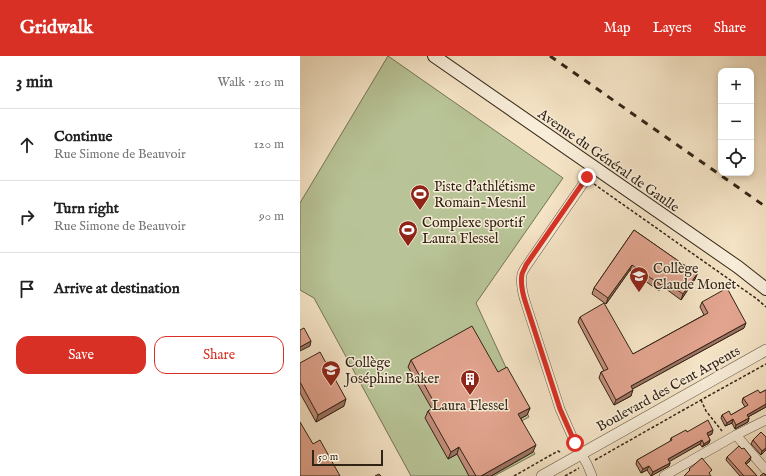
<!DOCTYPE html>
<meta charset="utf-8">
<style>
:root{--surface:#fff;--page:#f6f6f6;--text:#222;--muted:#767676;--line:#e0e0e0;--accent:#d93025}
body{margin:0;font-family:"IM FELL English",serif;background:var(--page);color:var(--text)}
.controls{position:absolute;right:12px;top:12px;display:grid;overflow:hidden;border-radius:8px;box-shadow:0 2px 6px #0003}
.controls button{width:36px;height:36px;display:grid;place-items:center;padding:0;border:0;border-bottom:1px solid var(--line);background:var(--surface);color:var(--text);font:20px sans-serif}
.scale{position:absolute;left:12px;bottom:10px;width:71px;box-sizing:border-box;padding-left:4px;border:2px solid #322415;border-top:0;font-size:11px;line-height:14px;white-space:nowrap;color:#322415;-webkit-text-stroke:3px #f8edd9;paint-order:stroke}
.stop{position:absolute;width:12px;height:12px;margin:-9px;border:3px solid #d93025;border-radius:50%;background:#fff}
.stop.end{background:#d93025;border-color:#fff;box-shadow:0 1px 4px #0008}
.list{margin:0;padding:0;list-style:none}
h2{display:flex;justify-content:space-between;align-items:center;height:52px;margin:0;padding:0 16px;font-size:17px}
h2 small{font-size:13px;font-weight:400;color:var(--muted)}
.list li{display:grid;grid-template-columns:26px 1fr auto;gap:12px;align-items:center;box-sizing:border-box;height:72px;padding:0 16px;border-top:1px solid var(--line)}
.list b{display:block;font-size:15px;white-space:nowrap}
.list p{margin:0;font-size:13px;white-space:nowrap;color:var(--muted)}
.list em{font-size:13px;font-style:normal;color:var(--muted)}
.actions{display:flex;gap:8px;padding:12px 16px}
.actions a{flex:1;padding:9px 0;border:1px solid var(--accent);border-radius:12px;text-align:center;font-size:14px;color:var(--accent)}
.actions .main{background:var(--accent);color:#fff}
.icon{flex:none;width:22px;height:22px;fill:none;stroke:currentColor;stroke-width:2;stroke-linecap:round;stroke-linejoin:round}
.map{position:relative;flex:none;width:466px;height:420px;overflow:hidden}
header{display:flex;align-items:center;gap:24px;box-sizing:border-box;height:56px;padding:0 20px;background:var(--accent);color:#fff}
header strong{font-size:19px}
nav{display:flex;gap:22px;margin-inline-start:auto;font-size:14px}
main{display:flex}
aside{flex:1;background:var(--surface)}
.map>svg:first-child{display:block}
.green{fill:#b8c497;stroke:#757456}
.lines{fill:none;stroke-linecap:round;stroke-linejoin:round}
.minor-casing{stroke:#625441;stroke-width:10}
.tertiary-casing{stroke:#625441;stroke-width:12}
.secondary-casing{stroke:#322415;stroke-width:14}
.path{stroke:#322415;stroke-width:1.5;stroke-dasharray:3 2;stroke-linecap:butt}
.minor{stroke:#f8edd9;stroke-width:9}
.tertiary{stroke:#f8edd9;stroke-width:11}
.secondary{stroke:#f8edd9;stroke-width:12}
.rail{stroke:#322415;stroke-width:3;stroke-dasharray:7 7;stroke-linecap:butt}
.wall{fill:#c28d7b;stroke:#322415}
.shaded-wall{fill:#9e7364;stroke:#322415}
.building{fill:#e2a48f;stroke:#322415}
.route{stroke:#d93025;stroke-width:5}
.labels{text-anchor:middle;stroke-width:3;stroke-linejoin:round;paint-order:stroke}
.street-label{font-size:14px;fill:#322415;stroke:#f8edd9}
.poi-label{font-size:14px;fill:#322415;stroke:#f8edd9;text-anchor:start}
</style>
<header>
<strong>Gridwalk</strong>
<nav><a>Map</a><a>Layers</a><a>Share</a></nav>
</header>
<main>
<aside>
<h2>3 min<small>Walk · 210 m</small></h2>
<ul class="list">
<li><svg class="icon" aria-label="ahead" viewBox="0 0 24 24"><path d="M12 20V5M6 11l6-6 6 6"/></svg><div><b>Continue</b><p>Rue Simone de Beauvoir</p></div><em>120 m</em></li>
<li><svg class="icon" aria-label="right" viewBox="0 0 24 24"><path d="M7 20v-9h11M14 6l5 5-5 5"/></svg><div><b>Turn right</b><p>Rue Simone de Beauvoir</p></div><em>90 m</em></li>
<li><svg class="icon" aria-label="arrive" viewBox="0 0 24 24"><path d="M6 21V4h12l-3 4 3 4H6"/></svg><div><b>Arrive at destination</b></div></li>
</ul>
<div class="actions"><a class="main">Save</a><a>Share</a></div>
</aside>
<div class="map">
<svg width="466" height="420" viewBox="0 0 466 420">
<rect width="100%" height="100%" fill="#f4e3c5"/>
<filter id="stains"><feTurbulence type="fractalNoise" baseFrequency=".005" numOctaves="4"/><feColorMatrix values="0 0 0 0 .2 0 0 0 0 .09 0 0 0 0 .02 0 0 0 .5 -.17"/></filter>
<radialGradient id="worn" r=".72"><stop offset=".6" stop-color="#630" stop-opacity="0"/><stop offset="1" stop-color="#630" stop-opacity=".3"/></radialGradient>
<path class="green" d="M88,0L263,122L176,247L229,361L218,367L235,398L194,420H111L14,242L0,234V147Z"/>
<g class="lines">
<g class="minor-casing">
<g id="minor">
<path d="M436,379L466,414"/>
<path d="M292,420L287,408L275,387L260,353L226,248C223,239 220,228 222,218C223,215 225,212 227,209L294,112"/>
<path d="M364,420L436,379L466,364"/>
</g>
</g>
<g class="tertiary-casing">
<path id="tertiary" d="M242,420L466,294"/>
</g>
<g class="secondary-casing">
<path id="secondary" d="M134,0L438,211L466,233"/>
</g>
<g class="path">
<path d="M294,128L457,243L466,251"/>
<path d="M401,344L406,355L422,375"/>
<path d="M295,404L401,344L466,308"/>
<path d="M214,420L258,395L262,397"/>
<path d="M265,420L279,412"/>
</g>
<use href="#minor" class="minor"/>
<use href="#tertiary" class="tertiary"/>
<use href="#secondary" class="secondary"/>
<path class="rail" d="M250,0L466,151"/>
</g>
<g class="wall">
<path d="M334,174L397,218L395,223L381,244L362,230L359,235L330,214L306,248L292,238L294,232Z"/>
<path d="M402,246L444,272L332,333L331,340L314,349L299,322L301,316L304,315L278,266L280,261L333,298L404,259L400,251Z"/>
<path d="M111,304L198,316L230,352L227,359L221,362L233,396L191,420H169L157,398L148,403L125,362L128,355L132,353L108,311Z"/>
<path d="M0,307L44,350L16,366L0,337Z"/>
<path d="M466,334V351L448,361L449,362L448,366L435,373L432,367L425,370L421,362L422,359H431L445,351L442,346L443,342L460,337Z"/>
<path d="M387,376L412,378L408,380L410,384L409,387L402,391L400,388L369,405L370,407L369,410L351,420L347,414L341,417L336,408L337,404L370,386L371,382Z"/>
<path d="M453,384L466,394L461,399L451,388Z"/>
<path d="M427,401L450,405L446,408L457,420H440L426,404Z"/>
</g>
<g class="shaded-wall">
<path d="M332,209L330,214L306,248L308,242Z"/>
<path d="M397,218L395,223L381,244L383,238Z"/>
<path d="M364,225L362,230L359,235L361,229Z"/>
<path d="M446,267L444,272L329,335L331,330Z"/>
<path d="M11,285L10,290L0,295V291Z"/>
<path d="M333,334L331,340L314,349L316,344Z"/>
<path d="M46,343L44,350L16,366L18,359Z"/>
<path d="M466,348V351L446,362L447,359Z"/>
<path d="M230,352L227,359L216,365L218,358Z"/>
<path d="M449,362L448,366L435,373L436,369Z"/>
<path d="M433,363L432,367L425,370L427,367Z"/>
<path d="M413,374L412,378L406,381L407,377Z"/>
<path d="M402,384L400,388L367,407L368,403Z"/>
<path d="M410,384L409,387L402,391L404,388Z"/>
<path d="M236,389L233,396L191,420H181Z"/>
<path d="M159,391L157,398L148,403L151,396Z"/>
<path d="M466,392V394L461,399L462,395Z"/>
<path d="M451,401L450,405L444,410L445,407Z"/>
<path d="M370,407L369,410L351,420L353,416Z"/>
<path d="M349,410L347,414L341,417L343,413Z"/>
</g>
<g class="building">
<path d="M334,174L397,218L383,238L364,225L361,229L332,209L308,242L294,232Z"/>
<path d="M427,232L446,267L331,330L333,334L316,344L301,316L308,313L280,261L304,247L333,298L408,257L402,246Z"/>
<path d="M172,270L198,316L207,311L230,352L218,358L236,389L181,420H176L159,391L151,396L128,355L136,350L111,304Z"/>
<path d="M4,272L11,285L0,291V274Z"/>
<path d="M20,296L46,343L18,359L0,326V307Z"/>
<path d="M458,334L460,337L466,334V348L447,359L449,362L436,369L433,363L427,367L422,359L429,355L431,359L448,349L443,342Z"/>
<path d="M408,364L413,374L407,377L410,384L404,388L402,384L368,403L370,407L353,416L349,410L343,413L337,404L372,384L371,382L386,374L387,376Z"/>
<path d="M0,366L13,388L20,384L40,420H0Z"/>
<path d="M461,376L466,381V392L462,395L453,384Z"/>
<path d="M439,390L442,393L444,392L451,401L445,407L457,420H444L427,401Z"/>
<path d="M402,402L412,414L409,417L411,420H384L390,414L389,413Z"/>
<path d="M464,417L465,419L466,418V420H460Z"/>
<path d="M79,418L81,420H75Z"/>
</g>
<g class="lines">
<path class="route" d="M275,387L260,353L226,248C223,239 220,228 222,218C223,215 225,212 226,209L287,121"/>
</g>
<defs>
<g id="stadium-pin" transform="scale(1)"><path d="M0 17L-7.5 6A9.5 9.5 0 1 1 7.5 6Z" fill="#8f2418" stroke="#f8edd9"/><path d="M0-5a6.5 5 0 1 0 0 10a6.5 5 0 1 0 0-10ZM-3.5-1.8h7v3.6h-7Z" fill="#fff"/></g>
<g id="school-pin" transform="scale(1)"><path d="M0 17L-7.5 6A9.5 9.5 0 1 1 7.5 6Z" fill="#8f2418" stroke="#f8edd9"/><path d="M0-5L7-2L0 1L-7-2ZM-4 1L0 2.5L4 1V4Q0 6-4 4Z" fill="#fff"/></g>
<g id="building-pin" transform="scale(1)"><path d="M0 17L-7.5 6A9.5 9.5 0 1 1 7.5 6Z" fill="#8f2418" stroke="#f8edd9"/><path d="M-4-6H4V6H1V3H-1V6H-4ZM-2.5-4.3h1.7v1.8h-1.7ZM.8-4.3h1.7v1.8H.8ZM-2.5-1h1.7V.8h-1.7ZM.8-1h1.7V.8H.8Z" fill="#fff"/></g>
</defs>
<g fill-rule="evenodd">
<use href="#stadium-pin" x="120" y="138"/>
<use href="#stadium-pin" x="108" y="174"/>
<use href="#school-pin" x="339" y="220"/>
<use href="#school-pin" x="31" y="314"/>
<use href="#building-pin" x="170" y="323"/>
</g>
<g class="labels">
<g class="street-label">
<text transform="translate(309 104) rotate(35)" y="5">Avenue du Général de Gaulle</text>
<text transform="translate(368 332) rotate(-29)" y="5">Boulevard des Cent Arpents</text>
</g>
<g class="poi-label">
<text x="134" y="135">Piste d’athlétisme<tspan x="134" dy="16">Romain-Mesnil</tspan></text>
<text x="122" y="171">Complexe sportif<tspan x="122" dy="16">Laura Flessel</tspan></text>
<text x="353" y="217">Collège<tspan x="353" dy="16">Claude Monet</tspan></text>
<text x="45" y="311">Collège<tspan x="45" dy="16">Joséphine Baker</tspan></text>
<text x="170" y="354" text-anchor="middle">Laura Flessel</text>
</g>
</g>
<rect width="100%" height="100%" filter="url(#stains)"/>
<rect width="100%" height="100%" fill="url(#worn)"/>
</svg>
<div class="controls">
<button>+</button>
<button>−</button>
<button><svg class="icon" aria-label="locate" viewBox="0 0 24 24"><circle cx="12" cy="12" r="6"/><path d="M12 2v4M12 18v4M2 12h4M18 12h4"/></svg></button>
</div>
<div class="scale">50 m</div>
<div class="stop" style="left:275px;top:387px"></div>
<div class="stop end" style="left:287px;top:121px"></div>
</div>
</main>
